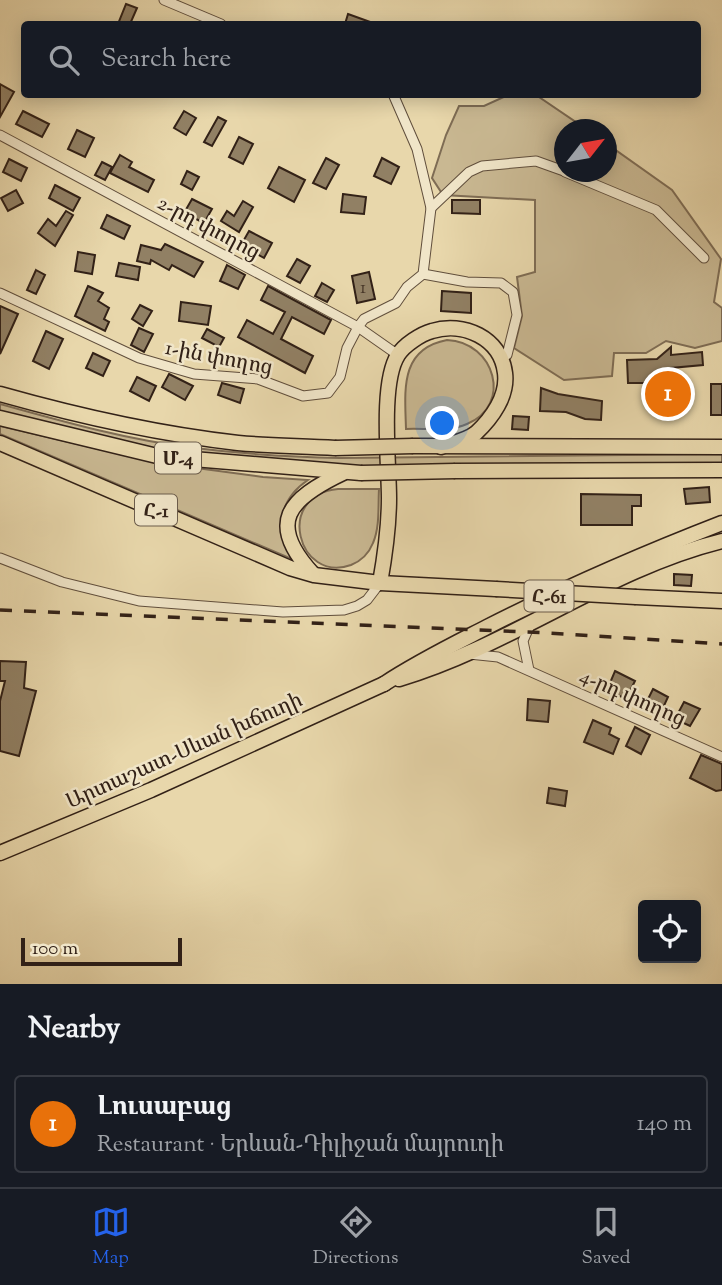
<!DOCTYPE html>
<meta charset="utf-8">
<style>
:root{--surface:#171b24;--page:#242831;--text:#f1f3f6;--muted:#9ea1a6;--line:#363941;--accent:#2563eb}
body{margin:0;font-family:"Sorts Mill Goudy","Noto Serif Armenian",serif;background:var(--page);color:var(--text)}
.controls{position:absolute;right:21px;bottom:21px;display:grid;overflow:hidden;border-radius:7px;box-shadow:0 4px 18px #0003}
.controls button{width:63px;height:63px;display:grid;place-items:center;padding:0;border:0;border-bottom:2px solid var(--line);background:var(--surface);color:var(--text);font:35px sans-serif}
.compass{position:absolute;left:554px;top:119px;width:63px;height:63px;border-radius:50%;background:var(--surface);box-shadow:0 4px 18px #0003;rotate:59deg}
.scale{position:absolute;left:21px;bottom:18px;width:161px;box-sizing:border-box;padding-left:7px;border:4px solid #322117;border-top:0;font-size:19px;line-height:24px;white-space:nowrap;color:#322117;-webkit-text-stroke:5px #f0e5c8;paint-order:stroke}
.you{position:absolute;left:443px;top:424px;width:24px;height:24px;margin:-18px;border:5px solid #fff;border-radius:50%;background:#1a73e8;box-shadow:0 0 0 10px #1a73e833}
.badge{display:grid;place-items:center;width:46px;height:46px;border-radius:50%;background:var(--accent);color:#fff;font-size:23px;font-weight:700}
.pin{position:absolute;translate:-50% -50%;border:4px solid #fff;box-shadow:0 2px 7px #0006}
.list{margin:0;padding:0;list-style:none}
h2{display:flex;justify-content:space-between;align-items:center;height:91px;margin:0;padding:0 28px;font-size:30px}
h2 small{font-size:23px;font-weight:400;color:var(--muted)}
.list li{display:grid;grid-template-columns:46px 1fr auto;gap:21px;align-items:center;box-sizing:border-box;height:98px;margin:0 14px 14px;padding:0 14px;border:2px solid var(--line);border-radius:7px}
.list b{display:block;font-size:26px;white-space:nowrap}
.list p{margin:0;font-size:23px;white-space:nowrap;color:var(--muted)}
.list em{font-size:23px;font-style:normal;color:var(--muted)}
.icon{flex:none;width:38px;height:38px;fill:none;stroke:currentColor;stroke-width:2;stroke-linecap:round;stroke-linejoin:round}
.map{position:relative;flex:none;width:722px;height:984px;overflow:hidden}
.search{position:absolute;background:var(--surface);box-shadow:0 4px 18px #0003;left:21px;right:21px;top:21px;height:77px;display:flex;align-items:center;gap:18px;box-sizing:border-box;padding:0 24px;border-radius:7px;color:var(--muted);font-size:26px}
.sheet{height:203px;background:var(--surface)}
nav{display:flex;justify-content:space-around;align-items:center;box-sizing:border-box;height:98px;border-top:2px solid var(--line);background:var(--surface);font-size:19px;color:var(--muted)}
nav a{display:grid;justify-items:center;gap:4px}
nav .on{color:var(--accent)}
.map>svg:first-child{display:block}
.green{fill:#c9b892;stroke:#7e6c54;stroke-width:2}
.building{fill:#918064;stroke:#322117;stroke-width:2}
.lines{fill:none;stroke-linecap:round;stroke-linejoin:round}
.minor-casing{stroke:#604e3c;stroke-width:11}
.primary-casing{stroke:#322117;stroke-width:17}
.trunk-casing{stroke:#322117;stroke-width:17}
.minor{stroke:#f0e5c8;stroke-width:9}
.primary{stroke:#e8d7ab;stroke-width:14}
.trunk{stroke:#e8d7ab;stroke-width:14}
.rail{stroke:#322117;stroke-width:3.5;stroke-dasharray:12 12;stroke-linecap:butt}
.primary-bridge-casing{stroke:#322117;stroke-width:17;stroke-linecap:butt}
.trunk-bridge-casing{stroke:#322117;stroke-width:17;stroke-linecap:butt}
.primary-bridge{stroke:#e8d7ab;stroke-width:14}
.trunk-bridge{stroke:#e8d7ab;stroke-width:14}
.labels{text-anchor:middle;stroke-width:5;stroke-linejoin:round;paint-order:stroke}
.number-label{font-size:18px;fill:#4a392a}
.shield{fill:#f0e5c8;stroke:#6b5c4c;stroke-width:2}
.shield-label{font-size:19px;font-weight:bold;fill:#322117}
.street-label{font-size:21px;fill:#322117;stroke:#f0e5c8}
</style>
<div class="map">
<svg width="722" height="984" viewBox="0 0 722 984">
<rect width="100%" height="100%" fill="#e8d7ab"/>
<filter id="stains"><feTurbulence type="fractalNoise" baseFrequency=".00286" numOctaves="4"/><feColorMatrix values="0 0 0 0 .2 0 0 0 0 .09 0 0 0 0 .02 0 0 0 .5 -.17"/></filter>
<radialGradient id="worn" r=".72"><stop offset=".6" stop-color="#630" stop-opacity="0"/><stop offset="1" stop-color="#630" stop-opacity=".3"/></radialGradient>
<g class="green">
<path d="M508,95H536L586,129L564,130V172H606L607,144L672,190L721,259L714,302L722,308V341L695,348L666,341L646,353H614L612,376L564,380L514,348L522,316L517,277L535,272V200L443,195L432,178L446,135L459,106H484Z"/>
<path d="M447,340C495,342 513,405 467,424C449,432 425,428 406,429C405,391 399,349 447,340Z"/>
<path d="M0,404C64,422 128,440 195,448C243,454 291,457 340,458L722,454V463L338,467L190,455L106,440L0,412Z"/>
<path d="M0,426L159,463L263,477L308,480C278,500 274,532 294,560L0,434Z"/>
<path d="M338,489H379C378,506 380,527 373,543C369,553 361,561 351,565C298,584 274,495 338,489Z"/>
</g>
<g class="building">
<path d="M126,4L137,8L130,24H118Z"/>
<path d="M348,14L373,23V24H345Z"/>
<path d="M0,84L14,92L0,117Z"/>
<path d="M23,111L49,124L42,137L16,124Z"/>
<path d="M184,111L196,118L186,135L174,128Z"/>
<path d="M218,117L226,121L212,146L204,142Z"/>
<path d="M77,130L94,138L85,157L68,149Z"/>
<path d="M239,137L253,144L243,164L229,157Z"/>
<path d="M120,155L132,162L129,167L154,180L148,192L110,173Z"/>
<path d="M326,158L339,165L326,189L313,183Z"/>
<path d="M382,158L399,167L391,184L374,176Z"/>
<path d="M9,159L27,168L21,181L3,172Z"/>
<path d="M102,162L112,167L105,180L95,175Z"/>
<path d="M279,167L305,180L294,202L268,188Z"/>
<path d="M187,171L199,177L192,190L181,184Z"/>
<path d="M55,185L80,198L73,211L49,198Z"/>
<path d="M16,190L23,203L8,211L1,198Z"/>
<path d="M343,194L366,197L364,214L341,212Z"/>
<path d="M192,199L212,209L204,223L184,213Z"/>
<path d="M452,200H480V214L452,213Z"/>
<path d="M243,201L253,207L239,232L221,221L227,211L234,216Z"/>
<path d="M66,211L73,215L55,246L38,233L48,219L56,226Z"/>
<path d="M107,215L130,226L124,239L101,228Z"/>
<path d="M249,231L272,243L264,258L241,245Z"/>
<path d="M165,244L203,262L194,277L172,265L169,270L151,260L150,264L137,261L141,245L161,250Z"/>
<path d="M78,252L95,255L92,274L75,271Z"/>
<path d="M297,259L310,266L300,283L287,276Z"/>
<path d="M119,263L140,267L138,280L116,276Z"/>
<path d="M227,265L245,275L238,289L220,281Z"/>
<path d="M36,270L45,275L36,294L27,290Z"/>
<path d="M369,272L375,299L357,303L352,276Z"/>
<path d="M322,283L334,290L327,302L315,296Z"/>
<path d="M88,286L103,293L98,301L109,308L104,319L109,322L105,331L75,316Z"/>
<path d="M268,286L331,320L324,334L292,317L281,339L313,356L305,373L238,337L247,320L273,334L285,312L261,300Z"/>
<path d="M442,291L471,293V313L441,311Z"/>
<path d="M181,302L211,306L208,325L179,321Z"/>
<path d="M140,305L152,311L143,326L132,319Z"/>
<path d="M0,306L18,314L0,354Z"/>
<path d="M139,328L153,334L144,352L131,345Z"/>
<path d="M207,329L224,338L219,347L202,338Z"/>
<path d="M46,331L63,339L49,369L33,361Z"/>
<path d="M671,347V355L702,352L703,365L671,368L672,379L657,380V383H628L627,360L657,359Z"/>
<path d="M93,353L110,361L103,376L86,368Z"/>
<path d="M169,374L193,386L185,400L162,387Z"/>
<path d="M137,377L156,386L149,401L130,391Z"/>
<path d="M222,383L244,389L240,403L218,395Z"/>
<rect x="711" y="384" width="11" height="31"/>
<path d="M541,388L558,394L602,401L601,420L585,419L566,412L540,411Z"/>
<path d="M513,416L529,417L528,430L512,429Z"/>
<path d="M709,487L710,502L686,504L684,489Z"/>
<path d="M581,494L641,495V506H632V525H581Z"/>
<path d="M674,574L692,575L691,586L674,585Z"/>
<path d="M0,661L26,662L24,688L36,691L19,756L0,751V701L5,681H0Z"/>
<path d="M615,671L635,681L626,699L607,690Z"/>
<path d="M653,689L668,697L662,710L646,703Z"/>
<path d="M528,699L550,701L548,722L527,720Z"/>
<path d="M684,702L700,709L690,726L675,719Z"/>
<path d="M593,720L611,728L609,734L619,739L613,754L584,742Z"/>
<path d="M635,727L650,735L641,754L626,746Z"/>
<path d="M701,755L722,764V790L716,791L690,778Z"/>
<path d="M549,788L567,791L565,806L547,803Z"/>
</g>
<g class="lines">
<g class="minor-casing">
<g id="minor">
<path d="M164,0L221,24"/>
<path d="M0,135L358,327L398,355"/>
<path d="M565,172L656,210L704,258"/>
<path d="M431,208L469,172L482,166L536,161L564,171"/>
<path d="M423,274L467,282L501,283L513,292L517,315L507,355H499"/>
<path d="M0,293L139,358L194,374L258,379L303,396L328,393L340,377L347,348L358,327L364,319L396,303L407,287L423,274L431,208L417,149L393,94"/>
<path d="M0,558L62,582L139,601L283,612L344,610L357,606L367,600L380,583"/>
<path d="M469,654L498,657L722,757"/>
<path d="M529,670L523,641L530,625"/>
</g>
</g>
<g class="primary-casing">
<g id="primary">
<path d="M380,583L496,589"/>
<path d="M636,597L722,601"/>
<path d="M0,853L151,790L384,684"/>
</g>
</g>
<g class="trunk-casing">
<g id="trunk">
<path d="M0,394C78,416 158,434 238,443C270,446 303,446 335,448"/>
<path d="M0,418L157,456L361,473"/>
<path d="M0,443L290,568L314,575L380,583C385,555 389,527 389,498C389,464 380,383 398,355C404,345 421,334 432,331C463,321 501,338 505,373C508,396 492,418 476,433C466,441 452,443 441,447"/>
<path d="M413,446L722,447"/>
<path d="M455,471L722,470"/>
<path d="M313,574C266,523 288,499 343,473"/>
<path d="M399,679C511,646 608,569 722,541"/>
<path d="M384,684C417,662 452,645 487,627C564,588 642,554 722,523"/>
</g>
</g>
<use href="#minor" class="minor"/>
<use href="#primary" class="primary"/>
<use href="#trunk" class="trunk"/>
<path class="rail" d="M0,610L549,633L722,644"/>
<g class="primary-bridge-casing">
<path id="primary-bridge" d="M496,589L636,597"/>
</g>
<g class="trunk-bridge-casing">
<g id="trunk-bridge">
<path d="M335,448L413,446"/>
<path d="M361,473L455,471"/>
</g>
</g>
<use href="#primary-bridge" class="primary-bridge"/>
<use href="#trunk-bridge" class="trunk-bridge"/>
</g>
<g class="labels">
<g class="number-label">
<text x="363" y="293">1</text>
</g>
<g class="shield">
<rect x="155" y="442.5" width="46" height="31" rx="5"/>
<rect x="135" y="494.5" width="42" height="31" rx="5"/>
<rect x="524.5" y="580.5" width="49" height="31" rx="5"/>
</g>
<g class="shield-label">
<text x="178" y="465">Մ-4</text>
<text x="156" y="517">Հ-1</text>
<text x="549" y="603">Հ-61</text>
</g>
<g class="street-label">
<text transform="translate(209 227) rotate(28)" y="7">2-րդ փողոց</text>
<text transform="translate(219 357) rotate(11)" y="7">1-ին փողոց</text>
<text transform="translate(633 697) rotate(24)" y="7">4-րդ փողոց</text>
<text transform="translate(184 750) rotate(-24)" y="7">Արտաշատ-Սևան խճուղի</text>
</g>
</g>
<rect width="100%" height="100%" filter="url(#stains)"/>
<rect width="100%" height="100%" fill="url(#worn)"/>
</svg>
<div class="controls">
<button><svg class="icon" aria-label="locate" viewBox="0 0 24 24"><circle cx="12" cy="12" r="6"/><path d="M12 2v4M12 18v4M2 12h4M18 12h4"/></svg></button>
</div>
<svg class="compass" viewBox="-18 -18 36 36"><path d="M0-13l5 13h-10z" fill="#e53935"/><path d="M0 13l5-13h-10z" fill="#9ea1a6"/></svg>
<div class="scale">100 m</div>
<div class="you"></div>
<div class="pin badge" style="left:668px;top:394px;background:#e8710a">1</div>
<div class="search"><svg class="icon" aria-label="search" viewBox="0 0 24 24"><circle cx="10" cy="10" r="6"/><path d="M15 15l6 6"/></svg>Search here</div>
</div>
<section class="sheet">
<h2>Nearby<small></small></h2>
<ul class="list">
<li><span class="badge" style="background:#e8710a">1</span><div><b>Լուսաբաց</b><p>Restaurant · Երևան-Դիլիջան մայրուղի</p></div><em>140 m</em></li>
</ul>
</section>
<nav>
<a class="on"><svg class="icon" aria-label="map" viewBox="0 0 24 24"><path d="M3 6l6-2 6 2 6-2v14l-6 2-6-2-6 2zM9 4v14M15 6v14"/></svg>Map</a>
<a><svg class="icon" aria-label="directions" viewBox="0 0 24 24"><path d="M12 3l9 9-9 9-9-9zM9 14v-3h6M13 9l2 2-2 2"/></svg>Directions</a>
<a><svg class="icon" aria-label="saved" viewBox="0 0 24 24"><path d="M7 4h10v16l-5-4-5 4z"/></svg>Saved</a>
</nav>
